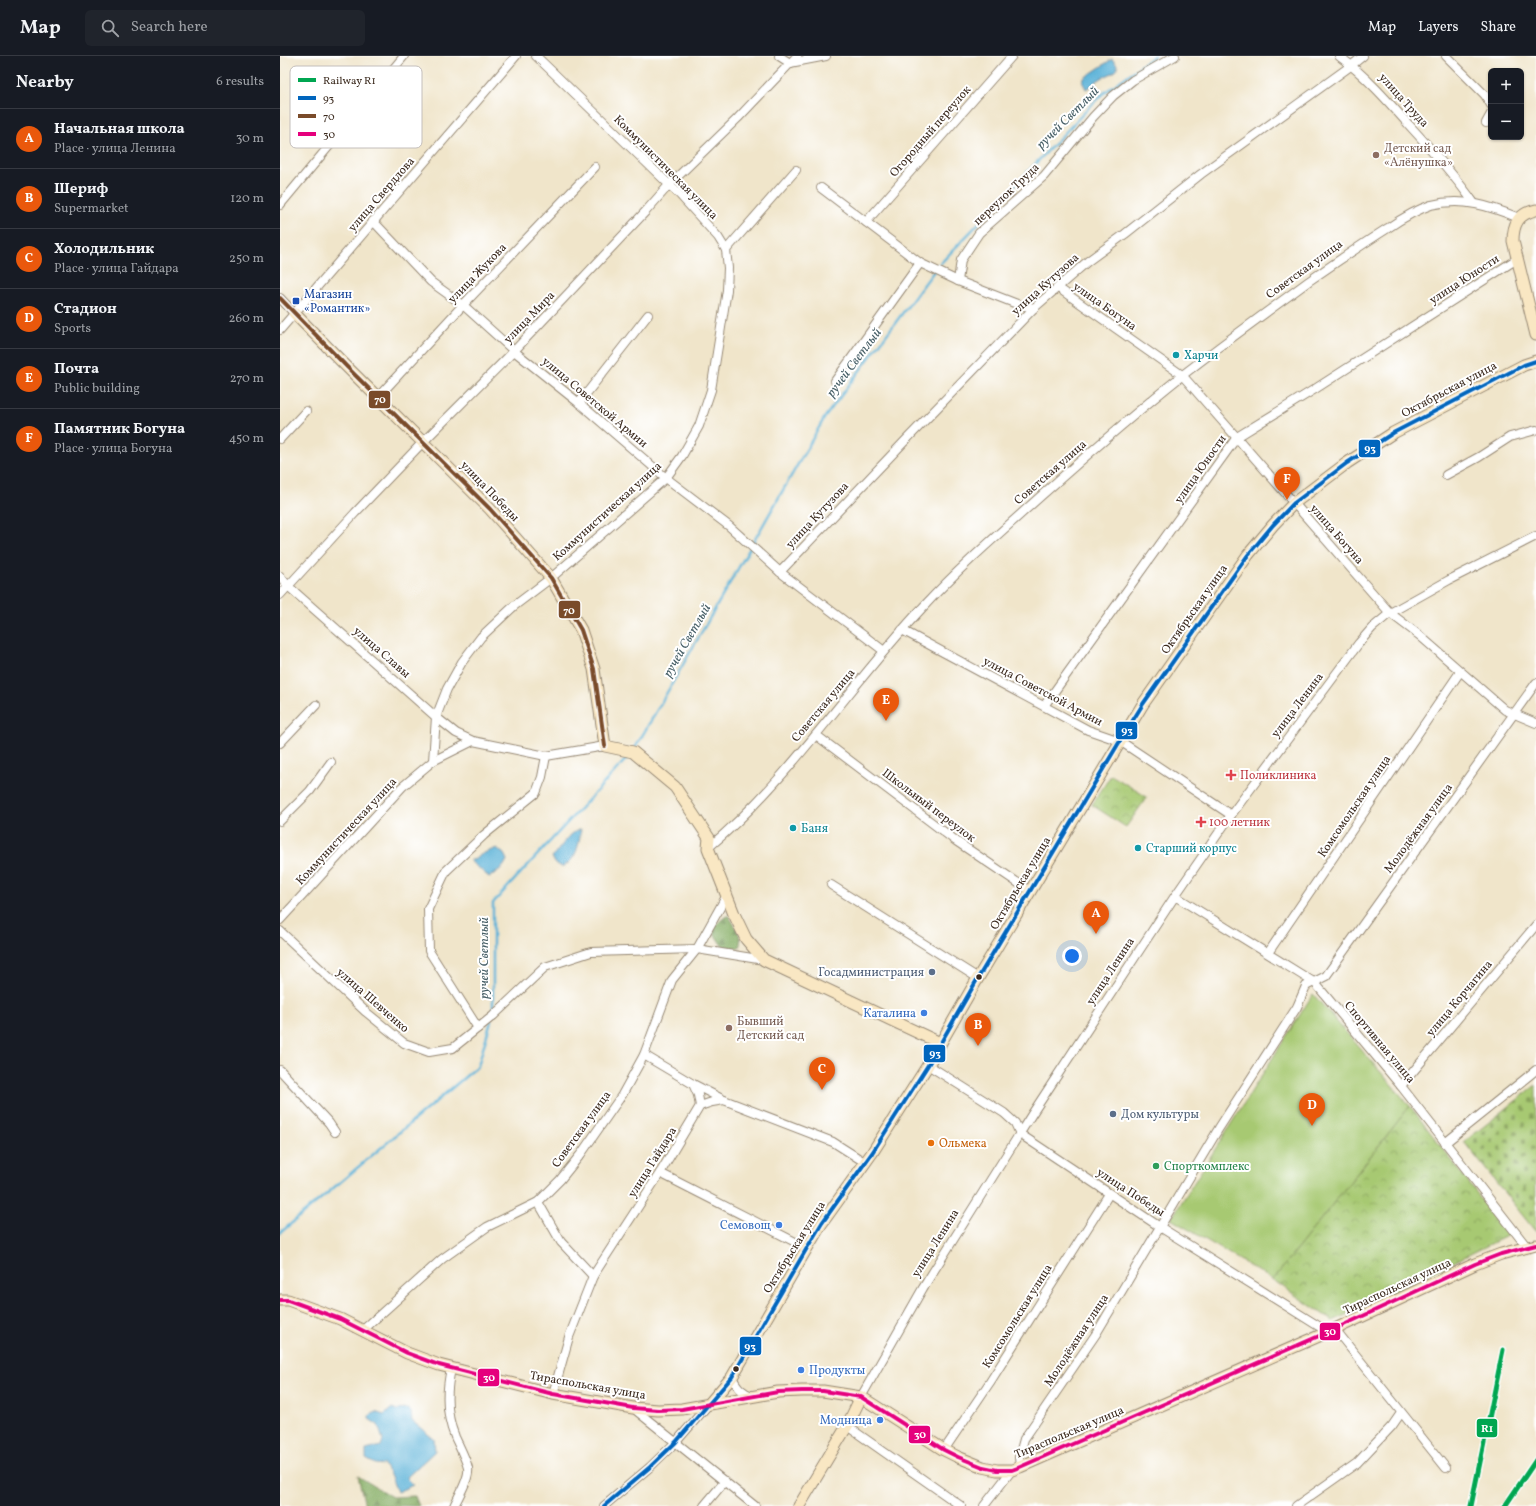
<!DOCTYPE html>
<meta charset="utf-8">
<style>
:root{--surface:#171b24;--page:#20242c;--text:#f1f3f6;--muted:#9ea1a6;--line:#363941;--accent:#ea580c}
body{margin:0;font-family:Vollkorn,serif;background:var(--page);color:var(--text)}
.controls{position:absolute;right:12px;top:12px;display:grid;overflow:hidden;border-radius:6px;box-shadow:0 1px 3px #0004}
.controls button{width:36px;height:36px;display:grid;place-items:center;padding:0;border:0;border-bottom:1px solid var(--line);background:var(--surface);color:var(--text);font:20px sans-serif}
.you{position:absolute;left:792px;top:900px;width:14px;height:14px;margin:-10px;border:3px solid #fff;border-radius:50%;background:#1a73e8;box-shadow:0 0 0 6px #1a73e833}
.badge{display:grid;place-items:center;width:26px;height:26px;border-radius:50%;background:var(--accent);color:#fff;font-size:13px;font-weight:700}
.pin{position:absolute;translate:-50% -33px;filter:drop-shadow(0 1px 2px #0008)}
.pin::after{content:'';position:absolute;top:21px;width:14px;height:12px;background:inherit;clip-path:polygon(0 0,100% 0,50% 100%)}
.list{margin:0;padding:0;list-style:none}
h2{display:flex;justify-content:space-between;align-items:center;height:52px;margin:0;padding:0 16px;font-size:17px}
h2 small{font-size:13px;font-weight:400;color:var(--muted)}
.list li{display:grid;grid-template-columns:26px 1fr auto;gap:12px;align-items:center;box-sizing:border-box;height:60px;padding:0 16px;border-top:1px solid var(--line)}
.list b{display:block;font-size:15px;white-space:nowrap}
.list p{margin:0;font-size:13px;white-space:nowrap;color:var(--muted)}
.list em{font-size:13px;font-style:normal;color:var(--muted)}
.icon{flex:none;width:22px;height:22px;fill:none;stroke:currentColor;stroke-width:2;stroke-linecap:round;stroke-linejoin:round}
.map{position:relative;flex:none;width:1256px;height:1450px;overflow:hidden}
header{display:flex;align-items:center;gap:24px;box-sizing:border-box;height:56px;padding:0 20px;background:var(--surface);border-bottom:1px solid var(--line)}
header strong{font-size:19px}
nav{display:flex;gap:22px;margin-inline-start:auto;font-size:14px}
.search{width:280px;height:36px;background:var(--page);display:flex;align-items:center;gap:10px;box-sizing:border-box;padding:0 14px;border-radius:6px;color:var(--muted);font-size:15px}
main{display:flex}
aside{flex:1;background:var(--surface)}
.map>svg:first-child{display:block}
.grass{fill:#a7c972;stroke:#717a48}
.forest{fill:url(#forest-firs);stroke:#606c41}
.cemetery{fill:url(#cemetery-stones);stroke:#717a48}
.park{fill:url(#park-crowns);stroke:#717a48}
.water{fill:#5bb2d8;stroke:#4b6e7b}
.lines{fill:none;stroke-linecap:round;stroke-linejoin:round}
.stream{stroke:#5bb2d8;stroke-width:2.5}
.street-casing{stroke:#968874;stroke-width:10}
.secondary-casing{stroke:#968874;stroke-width:13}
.street{stroke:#fff;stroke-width:8}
.secondary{stroke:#f9e7c3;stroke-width:11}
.bus-1-casing{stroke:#fff;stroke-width:7}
.bus-2-casing{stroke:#fff;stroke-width:7}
.bus-3-casing{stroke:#fff;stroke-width:7}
.bus-1{stroke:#0065bd;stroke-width:4}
.bus-2{stroke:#7a4b2a;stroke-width:4}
.bus-3{stroke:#e5007d;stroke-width:4}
.rail-1-casing{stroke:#fff;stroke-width:8}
.rail-1{stroke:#00a651;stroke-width:5}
.education-dot{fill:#8d6e63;stroke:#fff;stroke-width:1.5}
.transit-dot{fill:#1a4fb4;stroke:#fff;stroke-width:1.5}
.culture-dot{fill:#0f9aa8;stroke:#fff;stroke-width:1.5}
.health-dot{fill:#e0444e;stroke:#fff;stroke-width:1.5}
.service-dot{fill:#5c6f8a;stroke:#fff;stroke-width:1.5}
.bus-dot{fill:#3b2a1e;stroke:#fff;stroke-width:1.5}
.shop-dot{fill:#3f7fe0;stroke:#fff;stroke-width:1.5}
.food-dot{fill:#e8710a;stroke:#fff;stroke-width:1.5}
.leisure-dot{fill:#2e9e5b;stroke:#fff;stroke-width:1.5}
.labels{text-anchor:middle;stroke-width:4;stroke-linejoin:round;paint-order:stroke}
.street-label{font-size:12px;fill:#3b2a1e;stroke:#fff}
.education-label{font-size:12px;fill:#785e54;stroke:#fff;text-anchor:start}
.transit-label{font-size:12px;fill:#164399;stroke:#fff;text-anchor:start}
.culture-label{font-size:12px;fill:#0d838f;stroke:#fff;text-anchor:start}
.health-label{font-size:12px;fill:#be3a42;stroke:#fff;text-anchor:start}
.service-label{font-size:12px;fill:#4e5e75;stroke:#fff;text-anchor:end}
.shop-label{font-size:12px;fill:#366cbe;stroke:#fff;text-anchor:end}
.food-label{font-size:12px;fill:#c56008;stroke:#fff;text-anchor:start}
.leisure-label{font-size:12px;fill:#27864d;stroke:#fff;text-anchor:start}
.water-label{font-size:13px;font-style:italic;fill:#486068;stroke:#fff}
.key{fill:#fff;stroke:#c4bfbc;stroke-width:1}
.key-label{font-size:11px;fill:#3b2a1e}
.line-badge{stroke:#fff;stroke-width:1.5}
.badge-label{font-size:11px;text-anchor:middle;font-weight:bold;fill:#fff}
</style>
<header>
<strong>Map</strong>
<div class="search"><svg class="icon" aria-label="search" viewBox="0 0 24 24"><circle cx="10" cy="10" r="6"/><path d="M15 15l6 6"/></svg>Search here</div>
<nav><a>Map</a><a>Layers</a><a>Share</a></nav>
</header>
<main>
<aside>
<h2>Nearby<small>6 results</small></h2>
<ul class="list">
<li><span class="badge">A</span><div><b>Начальная школа</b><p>Place · улица Ленина</p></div><em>30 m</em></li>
<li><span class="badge">B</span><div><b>Шериф</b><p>Supermarket</p></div><em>120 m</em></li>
<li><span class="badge">C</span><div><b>Холодильник</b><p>Place · улица Гайдара</p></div><em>250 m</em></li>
<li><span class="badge">D</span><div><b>Стадион</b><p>Sports</p></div><em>260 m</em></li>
<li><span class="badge">E</span><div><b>Почта</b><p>Public building</p></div><em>270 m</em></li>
<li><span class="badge">F</span><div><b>Памятник Богуна</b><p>Place · улица Богуна</p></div><em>450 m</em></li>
</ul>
</aside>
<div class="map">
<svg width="1256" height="1450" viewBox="0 0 1256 1450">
<defs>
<pattern id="forest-firs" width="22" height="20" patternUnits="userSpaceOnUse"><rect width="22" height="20" fill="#85ad64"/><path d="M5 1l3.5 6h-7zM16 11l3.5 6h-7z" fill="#6e8d52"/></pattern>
<pattern id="cemetery-stones" width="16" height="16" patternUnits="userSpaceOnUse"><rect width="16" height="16" fill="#a7c972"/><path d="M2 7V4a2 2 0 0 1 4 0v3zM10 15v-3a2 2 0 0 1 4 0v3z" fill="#89a35d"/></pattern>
<pattern id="park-crowns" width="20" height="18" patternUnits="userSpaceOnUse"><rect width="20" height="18" fill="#a7c972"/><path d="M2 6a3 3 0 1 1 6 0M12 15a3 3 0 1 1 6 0" fill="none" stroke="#89a35d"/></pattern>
</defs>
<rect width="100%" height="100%" fill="#fff"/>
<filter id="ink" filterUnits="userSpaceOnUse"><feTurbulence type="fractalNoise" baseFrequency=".025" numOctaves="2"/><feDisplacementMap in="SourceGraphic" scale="8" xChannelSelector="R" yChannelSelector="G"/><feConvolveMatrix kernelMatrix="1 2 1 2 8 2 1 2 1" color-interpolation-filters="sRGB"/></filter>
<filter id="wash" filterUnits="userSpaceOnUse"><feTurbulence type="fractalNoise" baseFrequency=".012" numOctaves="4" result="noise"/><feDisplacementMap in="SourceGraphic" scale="16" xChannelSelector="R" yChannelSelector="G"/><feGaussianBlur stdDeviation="0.9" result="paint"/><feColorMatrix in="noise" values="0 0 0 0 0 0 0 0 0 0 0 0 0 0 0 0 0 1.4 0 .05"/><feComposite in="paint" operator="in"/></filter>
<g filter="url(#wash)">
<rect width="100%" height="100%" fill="#f0e5ca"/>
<path class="grass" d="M1033,938L1130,1050L993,1224L891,1163Z"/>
<g class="forest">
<path d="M446,860H449C454,869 464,881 459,891L455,892L443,891L432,875L440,865Z"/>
<path d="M78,1420L112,1441L135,1440L139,1450H85Z"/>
</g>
<path class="cemetery" d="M1256,1029V1175H1255L1184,1086Z"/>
<g class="park">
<path d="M831,719L867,741L846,771L812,749Z"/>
<path d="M1130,1050L1229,1179L1053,1265L993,1224Z"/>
</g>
<g class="water">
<path d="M832,3L837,9V14C831,19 823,20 817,25C813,28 811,31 806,33L803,27L804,22Z"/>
<path d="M301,773C299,788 297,804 282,811L275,807L272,801C281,792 289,776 301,773Z"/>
<path d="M217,792L224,798L227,804C223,813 218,816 209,821L190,805L204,797Z"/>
<path d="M112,1352L117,1354L128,1353L131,1356L132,1365L154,1383L155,1395L126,1422L133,1429L117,1436L110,1419L104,1409L95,1408L86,1403V1394L101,1390L103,1384L98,1369L89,1363V1360L95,1356L104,1359Z"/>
</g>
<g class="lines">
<g class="stream">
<path d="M354,694L545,361L657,211L820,40L874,0"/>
<path d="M213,957V847L350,699"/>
<path d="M0,1177L198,1010L211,965"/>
</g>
</g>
</g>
<g filter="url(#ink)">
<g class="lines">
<g class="street-casing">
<g id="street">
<path d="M499,0L510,7L546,0"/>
<path d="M1059,0C1086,20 1107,44 1129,69C1152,94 1174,119 1194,147"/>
<path d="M1166,0L1205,39L1211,49"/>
<path d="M1206,67L1211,58"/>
<path d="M541,132L640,207L678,225L737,248L754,252"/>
<path d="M0,149L124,0"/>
<path d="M93,165L151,226L183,249L234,295L299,347L386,422L449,470L500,516L604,595"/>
<path d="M586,166L732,0"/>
<path d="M446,194L516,114"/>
<path d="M678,225L681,204L699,177L764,120L813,61L833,40L853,24L895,0"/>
<path d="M777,231L902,319L1110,557L1139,579L1225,654L1256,667"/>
<path d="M0,242L14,257"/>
<path d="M0,274L236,0"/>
<path d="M555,325L640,207"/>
<path d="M98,341L183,249L315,111"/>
<path d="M299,347L368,259"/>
<path d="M0,383L26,355"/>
<path d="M1166,419L1199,401L1230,381L1256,374"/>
<path d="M500,516L624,386L754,252L808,205L845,178L921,118L1072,9L1083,0"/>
<path d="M0,520L8,530L156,661L176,677L193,685"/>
<path d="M0,539L75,457L143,386L234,295L366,155L389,129L458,62L517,0"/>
<path d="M622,574L808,674L840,685L951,759"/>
<path d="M764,650L957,381L1035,333L1237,203"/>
<path d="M536,679L676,785L750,835"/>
<path d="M0,687L36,649"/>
<path d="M153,705L156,661L167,633L182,606L201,581L234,550L271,522L386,422L402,400L419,370L431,334L447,234L448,212L446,194L438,181L400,139L256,0"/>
<path d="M0,765L30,735L51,706"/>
<path d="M428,792C512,722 570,628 645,549C681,510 722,475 762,439C808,398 856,356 904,318C945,286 987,256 1029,225C1055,207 1081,189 1108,172C1121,163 1136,154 1151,149C1182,141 1210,150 1239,162"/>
<path d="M551,829L698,922"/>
<path d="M895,840L1035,927L1121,1030L1247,1191"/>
<path d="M0,864L122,731L153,705L193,685L266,700L325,690"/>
<path d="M0,875L86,956L124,987L149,996L173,992L213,960L265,911L311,896L417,893L484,904"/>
<path d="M988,897L1180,616"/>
<path d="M198,972L149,895L148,853L166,815L204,779L256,737L262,721L266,700"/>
<path d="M364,999L413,1028L418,1039L420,1050"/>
<path d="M648,1009L724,1057L735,1067L740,1078L880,1171L1048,1276"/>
<path d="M0,1014L49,1067L55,1076"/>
<path d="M413,1028L444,1044"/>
<path d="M1121,1030L1256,869"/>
<path d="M1165,1087L1256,1014"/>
<path d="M380,1117L527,1192"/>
<path d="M258,1146L281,1186L313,1220"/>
<path d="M1055,1273L1166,1412"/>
<path d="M83,1274L162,1203L207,1171L258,1146L280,1124L301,1098L342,1039L364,999L392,924L417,893L447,839"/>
<path d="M171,1313C166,1335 166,1359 175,1381C179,1390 186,1403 188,1412C190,1422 178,1441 174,1450"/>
<path d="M452,1321C457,1331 462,1337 473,1340"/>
<path d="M273,1338L289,1281L313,1220L380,1117L420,1050L432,1046L444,1044L553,1086L586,1107"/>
<path d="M581,1341L643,1232L752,1058L895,840L951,759L1079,587L1092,572L1110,557L1169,524L1256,480"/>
<path d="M353,1352L475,1450"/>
<path d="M567,1370L681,1450"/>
<path d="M664,1394L710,1326L829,1138"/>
<path d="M740,1411L739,1401L744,1383L816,1278L939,1072L1017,951L1026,930L1046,920L1256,627"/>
<path d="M324,1450L370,1411L396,1386L429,1348"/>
<path d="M424,1450L445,1425"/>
<path d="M704,1450L732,1414"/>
<path d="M1016,1450L1077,1407L1112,1370L1121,1357"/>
</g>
</g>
<g class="secondary-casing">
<g id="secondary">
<path d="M1256,154C1238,158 1233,168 1233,185L1256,279"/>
<path d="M14,257L67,311L210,453L271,522L301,574L314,613L325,690L353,696L395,731L429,782L428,792L454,858L466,883L484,904L660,987"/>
<path d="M0,1244H8L60,1263L127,1297L159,1309L273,1338L353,1352L378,1354L402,1353L498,1336L522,1335H543L581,1341L664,1394L678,1401L703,1411L717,1414H732L740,1411L1055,1273L1195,1208L1221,1198L1256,1189"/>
<path d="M429,1348L452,1321L527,1192L542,1167L592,1097L648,1009L698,922L863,648L968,499L993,469L1014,447L1067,407L1113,377L1244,309L1256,305"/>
<path d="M519,1450L567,1370L581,1341"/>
</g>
</g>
<use href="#street" class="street"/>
<use href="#secondary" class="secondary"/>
<g class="bus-1-casing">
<path id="bus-1" d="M324,1450L370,1411L396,1386L452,1321L527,1192L542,1167L592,1097L648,1009L698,922L840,685L863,648L968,499L993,469L1014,447L1067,407L1113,377L1244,309L1256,305"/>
</g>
<g class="bus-2-casing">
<path id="bus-2" d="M0,242L67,311L210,453L271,522L301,574L314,613L325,690"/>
</g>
<g class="bus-3-casing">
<path id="bus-3" d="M0,1244H8L60,1263L127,1297L159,1309L273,1338L353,1352L378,1354L402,1353L498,1336L522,1335H543L581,1341L664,1394L678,1401L703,1411L717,1414H732L740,1411L1055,1273L1195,1208L1221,1198L1256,1189"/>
</g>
<use href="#bus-1" class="bus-1"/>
<use href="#bus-2" class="bus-2"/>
<use href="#bus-3" class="bus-3"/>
<g class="rail-1-casing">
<g id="rail-1">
<path d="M1191,1450L1223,1294"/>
<path d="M1225,1450L1256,1404"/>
</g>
</g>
<use href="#rail-1" class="rail-1"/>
</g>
</g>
<g class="education-dot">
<circle cx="1096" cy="99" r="4"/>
<circle cx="449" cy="972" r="4"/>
</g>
<rect class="transit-dot" x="12" y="241" width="8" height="8" rx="2"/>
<g class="culture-dot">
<circle cx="896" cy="299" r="4"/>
<circle cx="513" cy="772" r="4"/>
<circle cx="858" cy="792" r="4"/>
</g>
<g class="health-dot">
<path d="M949 713h4v4h4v4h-4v4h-4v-4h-4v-4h4z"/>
<path d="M919 760h4v4h4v4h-4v4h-4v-4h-4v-4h4z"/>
</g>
<g class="service-dot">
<circle cx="652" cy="916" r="4"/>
<circle cx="833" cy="1058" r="4"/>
</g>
<g class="bus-dot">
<circle cx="699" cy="921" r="3.5"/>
<circle cx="456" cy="1313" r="3.5"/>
</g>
<g class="shop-dot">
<circle cx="644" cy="957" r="4"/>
<circle cx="499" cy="1169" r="4"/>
<circle cx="521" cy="1314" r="4"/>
<circle cx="600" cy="1364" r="4"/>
</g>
<circle class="food-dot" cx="651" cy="1087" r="4"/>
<circle class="leisure-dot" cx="876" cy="1110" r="4"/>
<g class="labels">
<g class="street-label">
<text transform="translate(1124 44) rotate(48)" y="4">улица Труда</text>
<text transform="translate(650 75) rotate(-49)" y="4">Огородный переулок</text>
<text transform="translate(386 111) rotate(45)" y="4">Коммунистическая улица</text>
<text transform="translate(101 138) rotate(-49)" y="4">улица Свердлова</text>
<text transform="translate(726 138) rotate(-43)" y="4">переулок Труда</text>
<text transform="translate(1024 213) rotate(-36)" y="4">Советская улица</text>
<text transform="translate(197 217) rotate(-46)" y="4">улица Жукова</text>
<text transform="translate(1184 223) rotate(-33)" y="4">улица Юности</text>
<text transform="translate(765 228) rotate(-42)" y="4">улица Кутузова</text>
<text transform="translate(825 250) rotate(35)" y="4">улица Богуна</text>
<text transform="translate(249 261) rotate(-46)" y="4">улица Мира</text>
<text transform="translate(1169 333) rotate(-28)" y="4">Октябрьская улица</text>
<text transform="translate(315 346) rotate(40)" y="4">улица Советской Армии</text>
<text transform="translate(920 413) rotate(-55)" y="4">улица Юности</text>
<text transform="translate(770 416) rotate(-41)" y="4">Советская улица</text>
<text transform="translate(210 435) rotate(46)" y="4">улица Победы</text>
<text transform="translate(327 455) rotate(-42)" y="4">Коммунистическая улица</text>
<text transform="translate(537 459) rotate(-47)" y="4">улица Кутузова</text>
<text transform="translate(1057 478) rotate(49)" y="4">улица Богуна</text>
<text transform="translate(914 553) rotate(-55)" y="4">Октябрьская улица</text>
<text transform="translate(102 596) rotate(41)" y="4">улица Славы</text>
<text transform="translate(763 635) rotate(28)" y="4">улица Советской Армии</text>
<text transform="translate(543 649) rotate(-50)" y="4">Советская улица</text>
<text transform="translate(1017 649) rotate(-53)" y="4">улица Ленина</text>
<text transform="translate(649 749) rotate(37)" y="4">Школьный переулок</text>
<text transform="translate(1074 750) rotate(-56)" y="4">Комсомольская улица</text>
<text transform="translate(1138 772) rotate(-54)" y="4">Молодёжная улица</text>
<text transform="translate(66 775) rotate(-47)" y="4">Коммунистическая улица</text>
<text transform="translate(740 827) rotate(-59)" y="4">Октябрьская улица</text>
<text transform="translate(830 915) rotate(-57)" y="4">улица Ленина</text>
<text transform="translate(1179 942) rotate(-50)" y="4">улица Корчагина</text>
<text transform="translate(93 944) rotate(41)" y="4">улица Шевченко</text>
<text transform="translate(1100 986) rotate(50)" y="4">Спортивная улица</text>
<text transform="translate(301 1073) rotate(-54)" y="4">Советская улица</text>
<text transform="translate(372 1106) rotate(-58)" y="4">улица Гайдара</text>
<text transform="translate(851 1136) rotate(33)" y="4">улица Победы</text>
<text transform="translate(655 1187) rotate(-58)" y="4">улица Ленина</text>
<text transform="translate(514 1191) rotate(-58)" y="4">Октябрьская улица</text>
<text transform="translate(1117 1230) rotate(-25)" y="4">Тираспольская улица</text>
<text transform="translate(737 1260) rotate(-58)" y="4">Комсомольская улица</text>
<text transform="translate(796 1284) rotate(-57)" y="4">Молодёжная улица</text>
<text transform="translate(308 1329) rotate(10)" y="4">Тираспольская улица</text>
<text transform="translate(789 1376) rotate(-23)" y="4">Тираспольская улица</text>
</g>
<g class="education-label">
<text x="1104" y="96">Детский сад<tspan x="1104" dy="14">«Алёнушка»</tspan></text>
<text x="457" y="969">Бывший<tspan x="457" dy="14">Детский сад</tspan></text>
</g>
<g class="transit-label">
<text x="24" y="242">Магазин<tspan x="24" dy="14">«Романтик»</tspan></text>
</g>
<g class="culture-label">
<text x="904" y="303">Харчи</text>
<text x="521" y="776">Баня</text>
<text x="866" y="796">Старший корпус</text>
</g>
<g class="health-label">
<text x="960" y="723">Поликлиника</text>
<text x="929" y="770">100 летник</text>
</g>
<g class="service-label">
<text x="644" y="920">Госадминистрация</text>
<text x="841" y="1062" text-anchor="start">Дом культуры</text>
</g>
<g class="shop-label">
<text x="636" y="961">Каталина</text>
<text x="491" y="1173">Семовощ</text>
<text x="529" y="1318" text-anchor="start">Продукты</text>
<text x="592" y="1368">Модница</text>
</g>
<g class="food-label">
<text x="659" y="1091">Ольмека</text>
</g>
<g class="leisure-label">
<text x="884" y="1114">Спорткомплекс</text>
</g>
<g class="water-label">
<text transform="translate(787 61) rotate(-45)" y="5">ручей Светлый</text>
<text transform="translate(573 306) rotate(-53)" y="5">ручей Светлый</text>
<text transform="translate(406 584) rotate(-60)" y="5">ручей Светлый</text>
<text transform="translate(203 902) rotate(-90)" y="5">ручей Светлый</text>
</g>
</g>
<rect x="10" y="10" width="132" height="82" rx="6" class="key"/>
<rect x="18" y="22" width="18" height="4" fill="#00a651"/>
<rect x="18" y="40" width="18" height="4" fill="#0065bd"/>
<rect x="18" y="58" width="18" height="4" fill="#7a4b2a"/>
<rect x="18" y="76" width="18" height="4" fill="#e5007d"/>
<g class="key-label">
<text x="43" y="28">Railway R1</text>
<text x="43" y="46">93</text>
<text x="43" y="64">70</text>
<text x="43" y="82">30</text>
</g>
<g class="line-badge">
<rect x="88" y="334" width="23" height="19" rx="4" fill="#7a4b2a"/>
<rect x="1078" y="383" width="23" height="19" rx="4" fill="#0065bd"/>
<rect x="278" y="544" width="23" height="19" rx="4" fill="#7a4b2a"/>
<rect x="835" y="665" width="23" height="19" rx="4" fill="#0065bd"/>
<rect x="643" y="988" width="23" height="19" rx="4" fill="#0065bd"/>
<rect x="1039" y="1266" width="22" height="19" rx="4" fill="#e5007d"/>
<rect x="459" y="1280" width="23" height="20" rx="4" fill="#0065bd"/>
<rect x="197" y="1312" width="23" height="19" rx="4" fill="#e5007d"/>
<rect x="1196" y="1362" width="22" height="20" rx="4" fill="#00a651"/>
<rect x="628" y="1369" width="23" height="19" rx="4" fill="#e5007d"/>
</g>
<g class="badge-label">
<text x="100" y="347">70</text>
<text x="1090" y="396">93</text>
<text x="289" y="558">70</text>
<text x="847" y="678">93</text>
<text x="655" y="1001">93</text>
<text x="1050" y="1279">30</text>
<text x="470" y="1294">93</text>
<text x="209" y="1325">30</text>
<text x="1207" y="1376">R1</text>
<text x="640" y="1382">30</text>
</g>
</svg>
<div class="controls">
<button>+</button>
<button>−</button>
</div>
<div class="you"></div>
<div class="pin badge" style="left:816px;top:878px">A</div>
<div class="pin badge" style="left:698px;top:990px">B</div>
<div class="pin badge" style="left:542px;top:1034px">C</div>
<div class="pin badge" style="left:1032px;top:1070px">D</div>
<div class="pin badge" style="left:606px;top:665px">E</div>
<div class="pin badge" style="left:1007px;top:444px">F</div>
</div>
</main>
